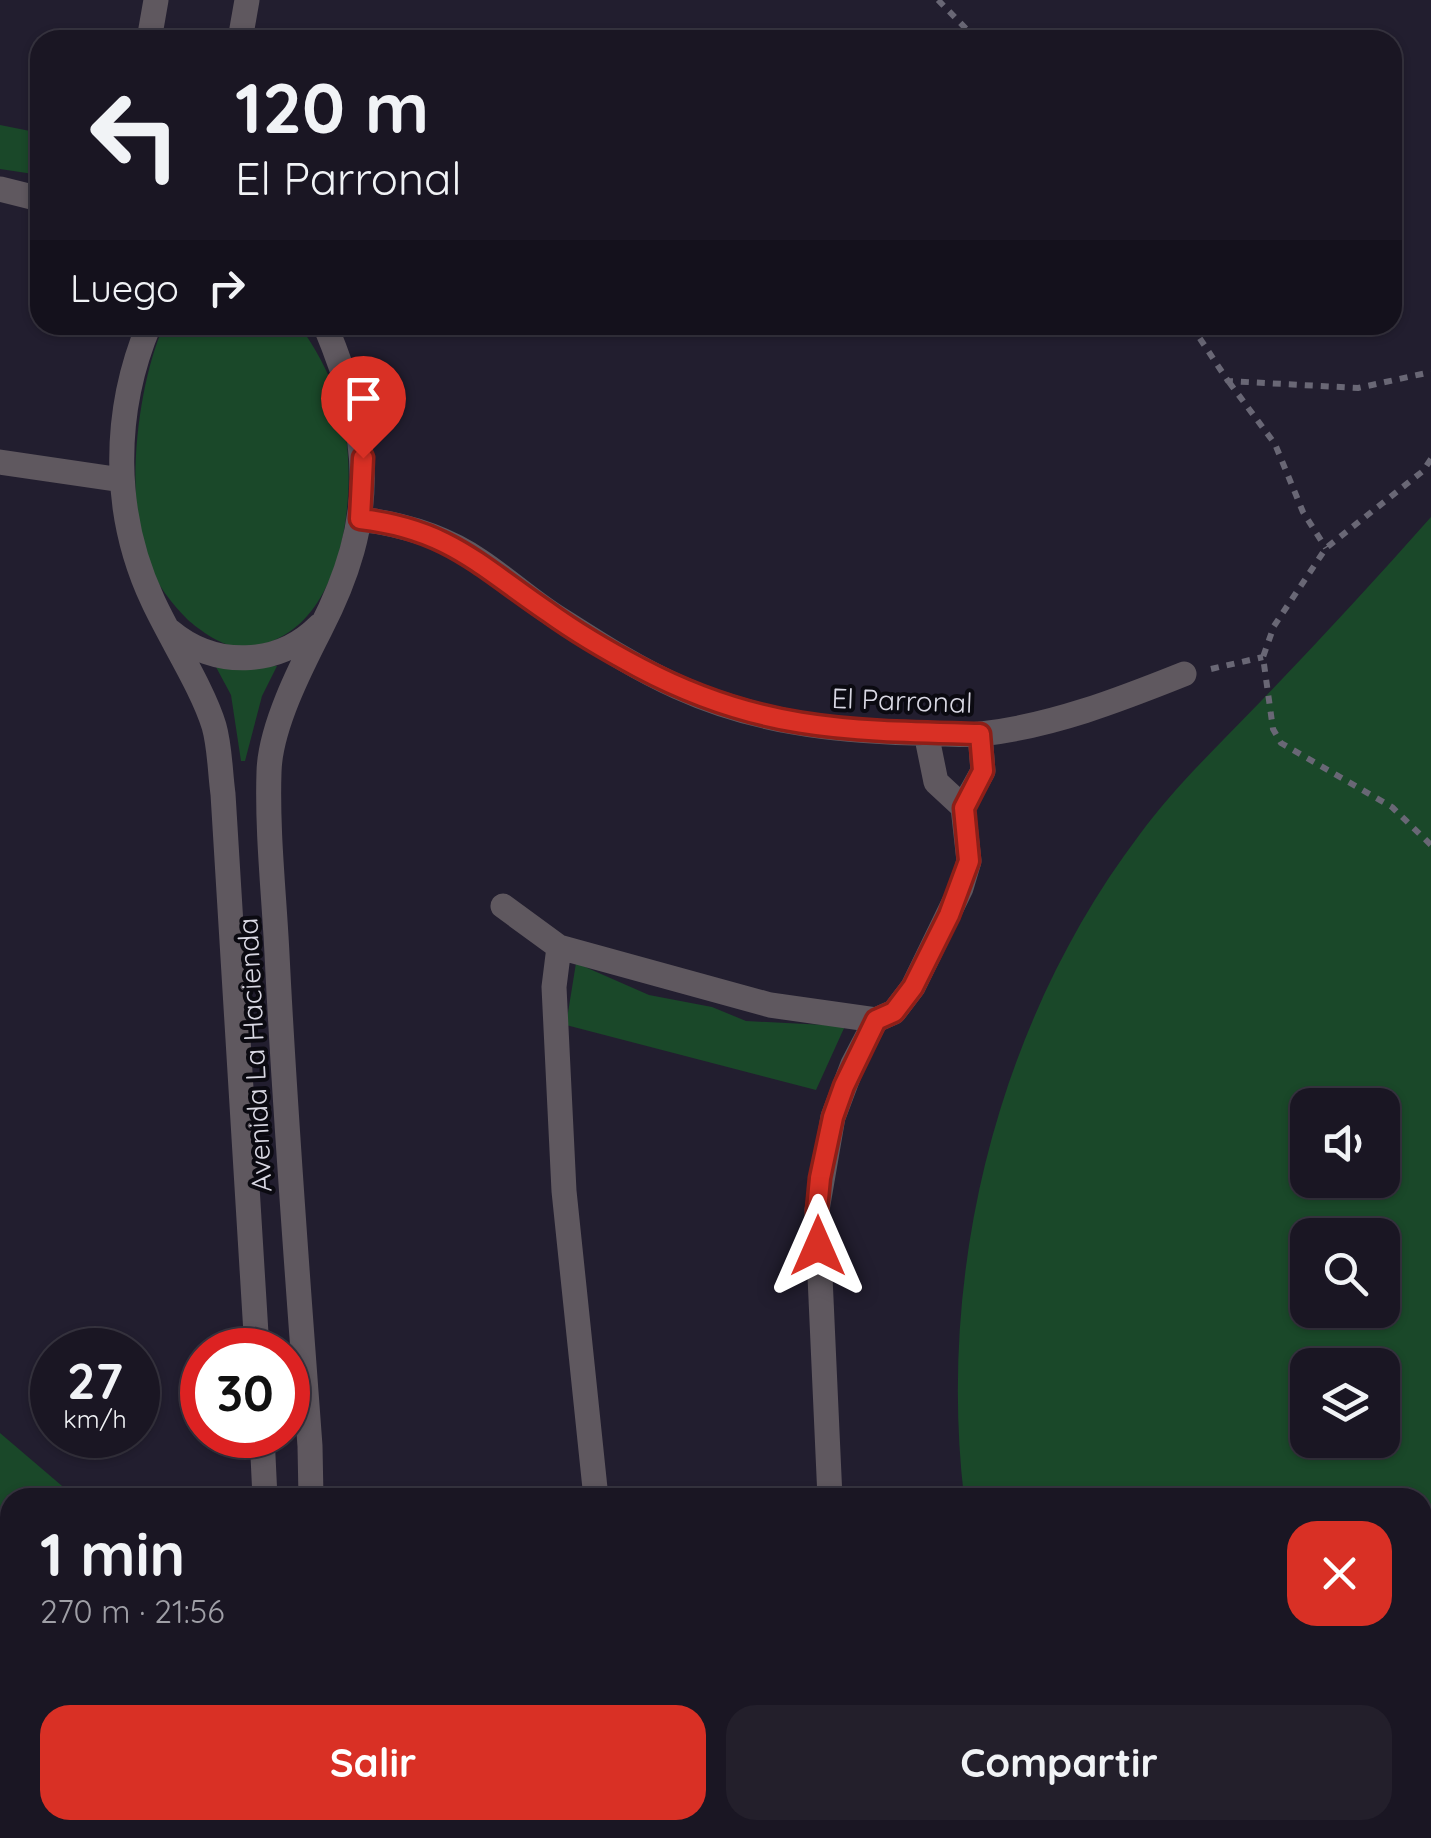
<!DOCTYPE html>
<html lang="es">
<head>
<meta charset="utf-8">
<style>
	body { margin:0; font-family:Quicksand,sans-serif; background:#231f2b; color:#f1f3f6; height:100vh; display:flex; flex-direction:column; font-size:38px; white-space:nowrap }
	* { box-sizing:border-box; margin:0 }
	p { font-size:32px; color:#9f9fa6 }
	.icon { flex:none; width:55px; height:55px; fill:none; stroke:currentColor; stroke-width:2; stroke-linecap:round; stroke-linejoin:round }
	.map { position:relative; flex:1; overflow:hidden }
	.drawer { position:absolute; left:0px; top:1488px; width:1432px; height:352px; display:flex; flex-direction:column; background:#1a1623; border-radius:30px 30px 0 0; box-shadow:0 2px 8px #0004,0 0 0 2px #383541 }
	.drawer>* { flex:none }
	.guide { position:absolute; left:30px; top:30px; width:1372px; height:305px; border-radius:30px; box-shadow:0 2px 8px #0004,0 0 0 2px #383541; background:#1a1623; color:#f1f3f6; overflow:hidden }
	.buttons { position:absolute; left:1290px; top:1088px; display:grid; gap:20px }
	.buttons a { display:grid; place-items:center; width:110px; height:110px; border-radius:20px; background:#1a1623; box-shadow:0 2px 8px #0004,0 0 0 2px #383541; font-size:50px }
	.speed { position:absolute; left:30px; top:1328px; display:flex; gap:20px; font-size:50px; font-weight:700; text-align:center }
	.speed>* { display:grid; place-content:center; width:130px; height:130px; border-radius:50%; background:#1a1623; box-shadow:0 2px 8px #0004,0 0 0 2px #383541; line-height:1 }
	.speed small { font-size:25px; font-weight:400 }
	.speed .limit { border:15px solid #d22; background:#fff; color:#111 }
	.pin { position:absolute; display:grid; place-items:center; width:85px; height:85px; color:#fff; margin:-102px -42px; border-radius:50% 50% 50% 0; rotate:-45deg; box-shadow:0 0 10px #0007 }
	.pin .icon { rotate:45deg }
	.me { position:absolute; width:110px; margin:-55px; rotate:0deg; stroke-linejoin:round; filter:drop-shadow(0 0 8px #0008) }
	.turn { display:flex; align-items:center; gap:35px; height:210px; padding:0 40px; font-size:45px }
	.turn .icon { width:130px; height:130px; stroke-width:2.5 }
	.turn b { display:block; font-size:70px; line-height:85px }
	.then { display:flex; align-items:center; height:95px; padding:0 40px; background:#0003; gap:20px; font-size:38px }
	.round { display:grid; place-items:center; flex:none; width:105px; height:105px; border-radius:30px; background:#231f2b }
	.head { display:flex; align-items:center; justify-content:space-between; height:170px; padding:0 40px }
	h1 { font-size:60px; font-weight:700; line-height:75px }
	.action { display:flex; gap:20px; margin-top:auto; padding:20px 40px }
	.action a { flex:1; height:115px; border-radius:30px; background:#d93025; color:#fff; font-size:40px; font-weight:700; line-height:115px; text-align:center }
	.action a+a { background:#231f2b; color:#f1f3f6 }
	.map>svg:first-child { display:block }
</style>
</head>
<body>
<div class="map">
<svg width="1431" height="1838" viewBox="0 0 1431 1838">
	<rect width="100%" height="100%" fill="#221e2f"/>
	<!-- green -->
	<path fill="#1a4829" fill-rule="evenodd" d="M 0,125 L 40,133 L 40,175 L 0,169 Z
		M 164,325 L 299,325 C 315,347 329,373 338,399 C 363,476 349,646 240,647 C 223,647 199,630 187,619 C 172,604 156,583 148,563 C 124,499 137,386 164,325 Z
		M 1431,517 L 1431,1838 L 1302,1838 L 1301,1830 L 1422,1830 L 1422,1498 L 964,1497 C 937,1267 999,1020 1140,834 C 1176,785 1220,744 1262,700 C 1320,640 1376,579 1431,517 ZM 1382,1105 L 1382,1180 L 1308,1180 L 1308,1105 ZM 1382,1235 L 1382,1310 L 1308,1310 L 1308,1235 ZM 1382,1365 L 1382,1440 L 1308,1440 L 1308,1365 Z
		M 221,663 L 277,666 L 262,696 L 245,761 L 241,761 L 231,695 L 216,667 Z
		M 576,963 L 649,995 L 712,1007 L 746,1021 L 845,1026 L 816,1090 L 566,1025 Z
		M 0,1433 L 75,1497 L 10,1498 L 10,1742 L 0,1743 Z
		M 393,1830 L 1068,1830 L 1060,1838 L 392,1838 Z"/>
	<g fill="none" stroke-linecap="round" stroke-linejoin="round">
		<!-- path -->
		<path stroke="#696775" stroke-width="6" stroke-dasharray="8 8" stroke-linecap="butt" d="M 938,0 L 977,40
			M 1191,325 L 1228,381 L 1358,388 L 1431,372
			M 1229,382 L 1275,444 L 1303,512 L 1326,548
			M 1431,459 L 1423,471 L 1326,548 L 1274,626 L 1263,657 L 1273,729 L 1281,743 L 1392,807 L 1431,845
			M 1211,669 L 1263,657"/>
		<!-- minor -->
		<path stroke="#5f585f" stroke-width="25" d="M 149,40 L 156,0
			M 240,40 L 247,0
			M 0,189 L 40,199
			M 149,325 C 112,413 112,514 153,601 C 170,638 203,689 214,726 C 220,747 220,772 223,794 L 257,1350
			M 0,462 L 122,480
			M 360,519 C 402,524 445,537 480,561 C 510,581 535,605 566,623 C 602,646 638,669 678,687 C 753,721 831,731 913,733 C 935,733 959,736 981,734 C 1052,726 1119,700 1184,674
			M 170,631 C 214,668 278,667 319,626
			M 926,733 L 936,782 L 963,807
			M 503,906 L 559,947 L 770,1005 L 876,1020 L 894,1012 L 913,987 L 961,888 L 969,861 L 963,807 L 983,771 L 980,734
			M 559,947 L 554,987 L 564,1191 L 596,1498
			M 262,1435 L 265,1498
			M 311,1498 L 310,1446 C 298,1282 285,1118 277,954 C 274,894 267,832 269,772 C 270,728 300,669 320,630 C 378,517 373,440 325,325
			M 830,1498 L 817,1210 L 833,1117 L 853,1064 L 876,1020
			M 324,1830 L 324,1838
			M 81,1838 L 241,1830
			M 283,1838 L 284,1830"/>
	</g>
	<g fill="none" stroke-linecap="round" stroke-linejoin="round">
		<defs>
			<path id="route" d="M 363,458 L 360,519 C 448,529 480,566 548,612 C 577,633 608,651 640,668 C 759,731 849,731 980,734 L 983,771 L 964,808 L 969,861 L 949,915 L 913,987 L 894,1012 L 876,1020 L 844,1086 L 833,1117 L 820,1178 L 817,1210 L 818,1246"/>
		</defs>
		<!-- route casing -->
		<use href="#route" stroke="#8d1f18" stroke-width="25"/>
		<!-- route -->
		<use href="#route" stroke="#d93025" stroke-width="18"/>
	</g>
	<g text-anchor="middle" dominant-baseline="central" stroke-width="8" stroke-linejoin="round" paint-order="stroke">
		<!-- street labels -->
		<g font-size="28" fill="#d9d8e3" stroke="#0b0a11">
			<text transform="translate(902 700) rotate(2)">El Parronal</text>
			<text transform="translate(254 1055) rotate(-93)">Avenida La Hacienda</text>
		</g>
	</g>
</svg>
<div class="buttons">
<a><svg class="icon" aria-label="sound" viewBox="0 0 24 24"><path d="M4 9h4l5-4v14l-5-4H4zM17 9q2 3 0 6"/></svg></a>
<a><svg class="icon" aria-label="search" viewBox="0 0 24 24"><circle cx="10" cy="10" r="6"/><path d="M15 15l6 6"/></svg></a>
<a><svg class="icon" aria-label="layers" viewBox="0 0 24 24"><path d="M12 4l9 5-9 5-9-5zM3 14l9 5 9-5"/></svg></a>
</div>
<div class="speed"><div>27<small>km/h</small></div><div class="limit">30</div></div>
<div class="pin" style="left:363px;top:458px;background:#d93025"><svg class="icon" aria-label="arrive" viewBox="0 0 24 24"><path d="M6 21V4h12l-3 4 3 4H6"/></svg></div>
<svg class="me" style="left:818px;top:1246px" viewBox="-20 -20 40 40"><path d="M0-17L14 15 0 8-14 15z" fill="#d93025" stroke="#fff" stroke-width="4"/></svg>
<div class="guide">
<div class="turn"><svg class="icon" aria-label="left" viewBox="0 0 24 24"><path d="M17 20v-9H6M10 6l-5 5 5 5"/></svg><div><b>120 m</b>El Parronal</div></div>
<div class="then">Luego<svg class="icon" aria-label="right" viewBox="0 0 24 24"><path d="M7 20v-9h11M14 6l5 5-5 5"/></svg></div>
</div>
<section class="drawer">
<div class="head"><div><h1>1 min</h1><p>270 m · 21:56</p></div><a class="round" style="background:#d93025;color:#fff"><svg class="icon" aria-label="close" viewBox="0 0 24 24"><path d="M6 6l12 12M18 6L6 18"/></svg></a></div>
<div class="action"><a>Salir</a><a>Compartir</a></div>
</section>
</div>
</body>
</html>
